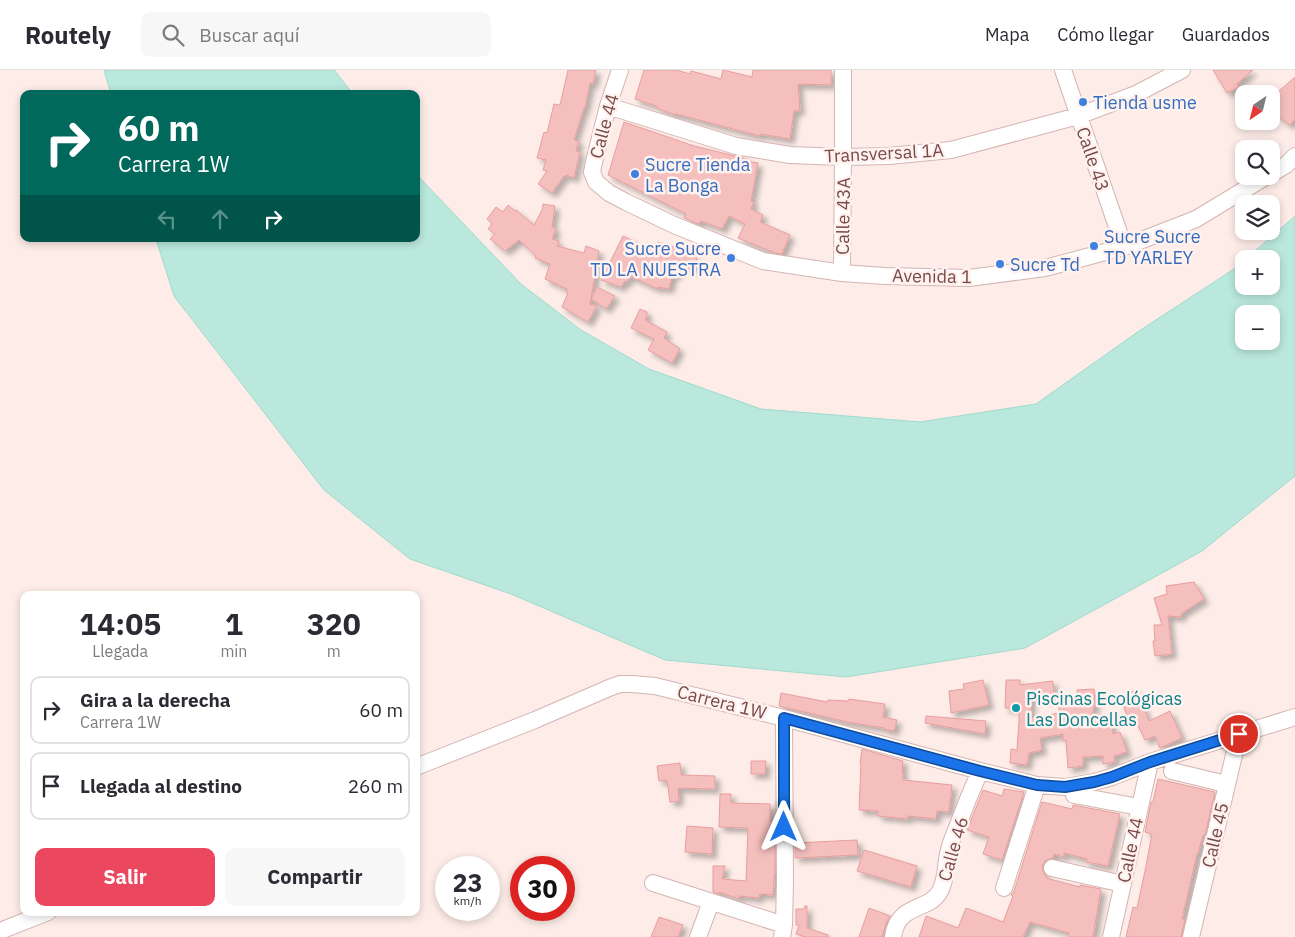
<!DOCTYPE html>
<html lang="es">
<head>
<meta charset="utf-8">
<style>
	body { margin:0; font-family:"IBM Plex Sans",sans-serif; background:#f7f7f7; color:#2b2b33; height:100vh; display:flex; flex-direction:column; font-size:19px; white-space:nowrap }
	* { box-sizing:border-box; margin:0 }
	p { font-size:16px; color:#7c7c81 }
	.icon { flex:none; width:28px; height:28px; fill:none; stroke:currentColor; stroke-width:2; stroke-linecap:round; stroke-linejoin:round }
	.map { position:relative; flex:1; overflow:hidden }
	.drawer { position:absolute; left:20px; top:521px; width:400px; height:325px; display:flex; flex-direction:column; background:#fff; border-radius:10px; box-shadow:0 2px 8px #0003 }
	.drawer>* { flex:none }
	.top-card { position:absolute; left:20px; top:20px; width:400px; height:152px; border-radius:10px; box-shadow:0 2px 8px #0003; background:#00695c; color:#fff; overflow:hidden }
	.needle { width:32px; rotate:215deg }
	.tools { position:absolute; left:1235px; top:15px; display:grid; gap:10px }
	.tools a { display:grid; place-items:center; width:45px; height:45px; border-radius:10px; background:#fff; box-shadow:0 2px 8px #0003; font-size:25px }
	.speed { position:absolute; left:435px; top:786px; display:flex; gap:10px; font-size:25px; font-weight:700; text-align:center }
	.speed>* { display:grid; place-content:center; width:65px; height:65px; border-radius:50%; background:#fff; box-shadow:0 2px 8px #0003; line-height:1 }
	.speed small { font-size:12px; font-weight:400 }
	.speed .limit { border:8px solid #d22; background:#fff; color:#111 }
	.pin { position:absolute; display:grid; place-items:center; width:42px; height:42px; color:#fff; margin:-21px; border:2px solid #fff; border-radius:50%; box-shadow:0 1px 5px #0007 }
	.me { position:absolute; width:55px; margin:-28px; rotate:0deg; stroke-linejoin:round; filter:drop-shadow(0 0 4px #0008) }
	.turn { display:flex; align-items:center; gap:18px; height:105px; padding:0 15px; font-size:22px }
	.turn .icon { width:65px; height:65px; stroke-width:2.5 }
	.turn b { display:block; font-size:35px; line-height:42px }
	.lanes { display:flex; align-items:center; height:48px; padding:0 15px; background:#0003; justify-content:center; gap:25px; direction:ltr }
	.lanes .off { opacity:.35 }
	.eta { display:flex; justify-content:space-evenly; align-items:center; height:85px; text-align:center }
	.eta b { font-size:30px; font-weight:700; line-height:35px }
	.action { display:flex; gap:10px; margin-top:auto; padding:10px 15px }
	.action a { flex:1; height:58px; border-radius:10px; background:#eb4860; color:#fff; font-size:20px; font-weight:700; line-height:58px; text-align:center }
	.action a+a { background:#f7f7f7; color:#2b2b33 }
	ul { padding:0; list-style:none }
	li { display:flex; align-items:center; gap:15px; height:68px; margin:0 10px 8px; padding:0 5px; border:2px solid #e1e1e2; border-radius:10px }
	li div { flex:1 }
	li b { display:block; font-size:19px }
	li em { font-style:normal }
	header { display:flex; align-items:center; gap:30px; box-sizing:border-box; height:70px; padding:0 25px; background:#fff; border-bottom:1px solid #e1e1e2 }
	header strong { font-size:24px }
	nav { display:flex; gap:28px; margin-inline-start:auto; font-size:18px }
	.search { width:350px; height:45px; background:#f7f7f7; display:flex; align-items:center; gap:12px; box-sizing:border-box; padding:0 18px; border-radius:10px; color:#7c7c81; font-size:19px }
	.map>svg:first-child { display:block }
</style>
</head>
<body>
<header>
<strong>Routely</strong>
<div class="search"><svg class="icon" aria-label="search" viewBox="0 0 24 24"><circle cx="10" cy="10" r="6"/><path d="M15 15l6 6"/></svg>Buscar aquí</div>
<nav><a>Mapa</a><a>Cómo llegar</a><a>Guardados</a></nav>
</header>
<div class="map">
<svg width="1295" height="867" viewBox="0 0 1295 867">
	<defs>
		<filter id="shadow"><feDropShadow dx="4.5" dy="4.5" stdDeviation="2.5" flood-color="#0004"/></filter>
	</defs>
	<rect width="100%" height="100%" fill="#fdece7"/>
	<!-- water -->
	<path fill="#bae8dd" stroke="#a0dacd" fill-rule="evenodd" d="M 104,0 L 334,0 L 353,24 L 111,24 Z
		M 416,104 L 521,214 L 581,260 L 649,299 L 761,339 L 920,352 L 1036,334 L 1139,261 L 1234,199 L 1244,191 L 1244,216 L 1271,216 L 1271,189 L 1246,189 L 1295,146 L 1295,406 L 1202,481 L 1025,578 L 846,607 L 665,590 L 511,524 L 410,489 L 324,420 L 174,226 L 156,169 L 416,169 ZM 1244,244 L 1271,244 L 1271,271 L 1244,271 Z"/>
	<!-- building -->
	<path fill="#f4bfbd" stroke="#e79e9d" filter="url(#shadow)" d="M 568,0 L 596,0 L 593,14 L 590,13 L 585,38 L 584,38 L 574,70 L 579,71 L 576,81 L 580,82 L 574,108 L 566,105 L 566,107 L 564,106 L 552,123 L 538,114 L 547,101 L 543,100 L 546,90 L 537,88 L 544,62 L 547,63 L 554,34 L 560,35 Z
		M 644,0 L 676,0 L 690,4 L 691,1 L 721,9 L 723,0 L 752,7 L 753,0 L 831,0 L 831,15 L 798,14 L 800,41 L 794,41 L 790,69 L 760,64 L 760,66 L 676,44 L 675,45 L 657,38 L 657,36 L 635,29 Z
		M 1213,0 L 1253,0 L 1237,14 L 1239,17 L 1227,23 Z
		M 1295,7 L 1295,50 L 1289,55 L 1271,40 L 1271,28 Z
		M 624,52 L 694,76 L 748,89 L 747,91 L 758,93 L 751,131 L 754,132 L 751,139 L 763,145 L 760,152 L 790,165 L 782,184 L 775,183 L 738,168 L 745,154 L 729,146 L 722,159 L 701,151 L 699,154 L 684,148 L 686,144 L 608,105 Z
		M 543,134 L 555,136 L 552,157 L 556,159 L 552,169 L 559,171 L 557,176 L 584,183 L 586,176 L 599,181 L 591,229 L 597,217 L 615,226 L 606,239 L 591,229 L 590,234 L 597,236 L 588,252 L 562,237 L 568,223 L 566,222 L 567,219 L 545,209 L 550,194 L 535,188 L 536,186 L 519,170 L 505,181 L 490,169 L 495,164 L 488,159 L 492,154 L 487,149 L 496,137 L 503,142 L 508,135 L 515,141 L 516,140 L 534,155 L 542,140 Z
		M 623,166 L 655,181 L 658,172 L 683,180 L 682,184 L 697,188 L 693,200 L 679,196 L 677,205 L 673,204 L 669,219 L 658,217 L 658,219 L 630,206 L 627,212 L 625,211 L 621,217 L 601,210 Z
		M 640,239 L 647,242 L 647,246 L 645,250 L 667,262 L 664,268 L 680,279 L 672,293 L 648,280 L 654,269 L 631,258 Z
		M 1194,512 L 1204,529 L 1182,543 L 1181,547 L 1168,546 L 1172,584 L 1155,586 L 1153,571 L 1155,571 L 1154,555 L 1162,555 L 1154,528 L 1167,524 L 1166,516 Z
		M 983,610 L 989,635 L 951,643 L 949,621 L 964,619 L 963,614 Z
		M 1006,610 L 1020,610 L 1020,615 L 1053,611 L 1054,625 L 1031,627 L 1031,648 L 1059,643 L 1059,634 L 1078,633 L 1077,620 L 1094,619 L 1095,634 L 1092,645 L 1110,645 L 1113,664 L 1120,662 L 1127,682 L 1114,686 L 1115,692 L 1103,694 L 1103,686 L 1083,687 L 1083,696 L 1068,698 L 1066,670 L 1063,671 L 1063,664 L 1040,668 L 1042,680 L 1029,683 L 1027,695 L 1010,693 L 1011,679 L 1017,680 L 1019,650 L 1019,639 L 1005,638 Z
		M 1136,620 L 1149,651 L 1170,641 L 1182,668 L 1160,678 L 1155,666 L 1145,670 L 1134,647 L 1128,648 L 1120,627 Z
		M 781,623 L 827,632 L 828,630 L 848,631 L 849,629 L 885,634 L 883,647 L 897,650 L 894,661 L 884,659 L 884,658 L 847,652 L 779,636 Z
		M 926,646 L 986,651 L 985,664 L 925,653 Z
		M 862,679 L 903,691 L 902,702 L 903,703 L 903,710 L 952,715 L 949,742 L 937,741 L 936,749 L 908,746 L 908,749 L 878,746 L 878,741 L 859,740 L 861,694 L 860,694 Z
		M 751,691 L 766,691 L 765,704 L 751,704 Z
		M 680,693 L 681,705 L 715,706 L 715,719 L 678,718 L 679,731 L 670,732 L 667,710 L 659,711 L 657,696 Z
		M 1158,709 L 1215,722 L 1205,765 L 1203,765 L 1198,784 L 1197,784 L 1192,806 L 1182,849 L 1185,849 L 1181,867 L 1126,867 L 1133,837 L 1137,838 L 1146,796 L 1152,764 L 1145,762 L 1151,732 L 1153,732 Z
		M 1004,719 L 1024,722 L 1002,790 L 983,784 L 989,767 L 967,760 L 983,720 L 1002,726 Z
		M 720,724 L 731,724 L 731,733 L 770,734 L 770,752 L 775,751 L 775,797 L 773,825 L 760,824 L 759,828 L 739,826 L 739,829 L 719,822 L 719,824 L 713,822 L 713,796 L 725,796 L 722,809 L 746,811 L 748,758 L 719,757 Z
		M 1042,732 L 1072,739 L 1073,735 L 1120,744 L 1108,796 L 1086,792 L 1087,789 L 1064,783 L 1064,787 L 1054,784 L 1053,788 L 1049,789 L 1045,791 L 1042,796 L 1043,801 L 1046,806 L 1046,808 L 1080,817 L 1080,815 L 1101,819 L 1093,867 L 1068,867 L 1069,863 L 1030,852 L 1023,867 L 919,867 L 926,846 L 958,858 L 966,838 L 1003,852 L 1013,826 L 1011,825 L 1014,821 Z
		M 687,756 L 713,758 L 712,784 L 685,782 Z
		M 857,770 L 858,785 L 795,788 L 795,773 Z
		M 864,780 L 917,796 L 911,817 L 857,801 Z
		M 805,836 L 807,836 L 807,858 L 828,865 L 828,867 L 805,867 L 796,864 L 799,855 L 796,855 L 796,839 L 804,839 Z
		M 869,838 L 890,846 L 886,853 L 882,867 L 859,867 Z
		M 659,847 L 683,855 L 678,867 L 651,867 Z"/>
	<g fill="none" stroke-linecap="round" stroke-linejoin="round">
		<defs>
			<path id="minor" d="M 620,0 L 608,36 L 594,92 L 592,102 L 596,112 L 609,123 L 626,132 L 674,155 L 763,191 L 842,203 L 885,206 L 969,208 L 1045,198 L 1124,177 L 1196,149 L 1267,106
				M 1063,0 L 1124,177
				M 608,36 L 736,76 L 790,85 L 843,87 L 889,86 L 951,80 L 1078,46 L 1136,24 L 1182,0
				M 1271,104 L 1286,95 L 1295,86
				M 842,203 L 843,87 L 843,0
				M 416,697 L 535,650 L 609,618 L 620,614 L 632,614 L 655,616 L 784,648 L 980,701 L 1037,715 L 1065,717 L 1094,712 L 1112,707 L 1150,692 L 1295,647
				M 1172,701 L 1226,714
				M 1074,725 L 1139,737
				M 1052,798 L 1123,814
				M 653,813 L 784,855
				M 1004,818 L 1037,715
				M 0,861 L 48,842
				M 698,867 L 711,832
				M 782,867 L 784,855 L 785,811 L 784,648
				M 893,867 C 898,832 929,842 940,821 C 947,809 945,793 949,780 C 951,771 955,763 958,755 C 965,736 972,719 980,701
				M 1111,867 L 1150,692
				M 1191,867 L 1239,664"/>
		</defs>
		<!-- minor casing -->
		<use href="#minor" stroke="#d4b4b1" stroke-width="18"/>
		<!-- minor -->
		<use href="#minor" stroke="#fff" stroke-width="16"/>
	</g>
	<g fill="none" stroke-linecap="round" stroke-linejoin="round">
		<defs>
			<path id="route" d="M 784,757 L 784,648 L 980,701 L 1037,715 L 1065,717 L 1094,712 L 1112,707 L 1150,692 L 1239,664"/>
		</defs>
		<!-- route casing -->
		<use href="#route" stroke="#114b97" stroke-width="12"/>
		<!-- route -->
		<use href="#route" stroke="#1a73e8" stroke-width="9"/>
	</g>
	<!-- markers -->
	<g fill="#3f7fe0" stroke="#fff2ee" stroke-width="2">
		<circle cx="1083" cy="32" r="5"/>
		<circle cx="635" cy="104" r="5"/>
		<circle cx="1094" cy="176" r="5"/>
		<circle cx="731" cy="188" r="5"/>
		<circle cx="1000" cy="194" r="5"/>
	</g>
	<circle fill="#0f9aa8" stroke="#fff2ee" stroke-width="2" cx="1016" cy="638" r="5"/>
	<g text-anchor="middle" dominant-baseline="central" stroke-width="5" stroke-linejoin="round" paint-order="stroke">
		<!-- shop labels -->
		<g font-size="18" fill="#366cbe" stroke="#fff2ee" text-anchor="start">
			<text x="1093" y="32">Tienda usme</text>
			<text x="645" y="94">Sucre Tienda<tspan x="645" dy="21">La Bonga</tspan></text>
			<text x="1104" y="166">Sucre Sucre<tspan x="1104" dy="21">TD YARLEY</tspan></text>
			<text x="721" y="178" text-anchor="end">Sucre Sucre<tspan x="721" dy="21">TD LA NUESTRA</tspan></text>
			<text x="1010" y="194">Sucre Td</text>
		</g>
		<!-- street labels -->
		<g font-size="18" fill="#784a4a" stroke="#fff2ee">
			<text transform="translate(604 56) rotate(-75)">Calle 44</text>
			<text transform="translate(884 83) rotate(-3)">Transversal 1A</text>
			<text transform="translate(1093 89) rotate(71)">Calle 43</text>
			<text transform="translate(843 146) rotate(-89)">Calle 43A</text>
			<text transform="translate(932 206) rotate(1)">Avenida 1</text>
			<text transform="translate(722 632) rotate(14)">Carrera 1W</text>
			<text transform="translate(1215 765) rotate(-77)">Calle 45</text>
			<text transform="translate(953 779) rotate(-74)">Calle 46</text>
			<text transform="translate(1130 780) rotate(-78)">Calle 44</text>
		</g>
		<!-- culture labels -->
		<g font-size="18" fill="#0d838f" stroke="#fff2ee" text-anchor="start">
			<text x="1026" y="628">Piscinas Ecológicas<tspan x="1026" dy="21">Las Doncellas</tspan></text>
		</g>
	</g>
</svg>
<div class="tools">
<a><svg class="needle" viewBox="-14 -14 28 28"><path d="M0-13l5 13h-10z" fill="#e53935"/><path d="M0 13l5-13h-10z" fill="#7c7c81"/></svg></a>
<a><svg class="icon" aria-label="search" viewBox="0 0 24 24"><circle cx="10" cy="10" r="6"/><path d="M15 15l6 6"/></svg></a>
<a><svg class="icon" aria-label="layers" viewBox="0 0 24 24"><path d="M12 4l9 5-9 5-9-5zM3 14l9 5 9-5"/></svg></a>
<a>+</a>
<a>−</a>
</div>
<div class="speed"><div>23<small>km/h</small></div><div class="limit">30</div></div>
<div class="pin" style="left:1239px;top:664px;background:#d93025"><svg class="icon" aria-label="arrive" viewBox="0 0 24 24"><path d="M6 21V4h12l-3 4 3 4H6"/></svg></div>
<svg class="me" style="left:784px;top:757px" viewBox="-20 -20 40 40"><path d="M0-17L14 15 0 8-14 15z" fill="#1a73e8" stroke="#fff" stroke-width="4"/></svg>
<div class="top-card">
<div class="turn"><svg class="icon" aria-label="right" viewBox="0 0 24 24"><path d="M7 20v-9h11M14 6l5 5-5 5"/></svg><div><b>60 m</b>Carrera 1W</div></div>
<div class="lanes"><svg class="icon off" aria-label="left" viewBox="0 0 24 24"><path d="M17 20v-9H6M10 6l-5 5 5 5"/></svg><svg class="icon off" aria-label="ahead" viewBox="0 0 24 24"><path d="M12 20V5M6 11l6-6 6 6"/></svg><svg class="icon" aria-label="right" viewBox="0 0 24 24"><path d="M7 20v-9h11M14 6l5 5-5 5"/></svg></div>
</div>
<section class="drawer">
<div class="eta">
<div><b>14:05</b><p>Llegada</p></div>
<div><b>1</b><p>min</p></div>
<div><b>320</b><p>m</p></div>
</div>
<ul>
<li><svg class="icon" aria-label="right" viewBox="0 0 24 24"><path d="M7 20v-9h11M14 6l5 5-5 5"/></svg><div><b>Gira a la derecha</b><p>Carrera 1W</p></div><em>60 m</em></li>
<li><svg class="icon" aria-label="arrive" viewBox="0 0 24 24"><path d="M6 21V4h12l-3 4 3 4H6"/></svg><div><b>Llegada al destino</b></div><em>260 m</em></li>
</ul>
<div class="action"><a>Salir</a><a>Compartir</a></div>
</section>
</div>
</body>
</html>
